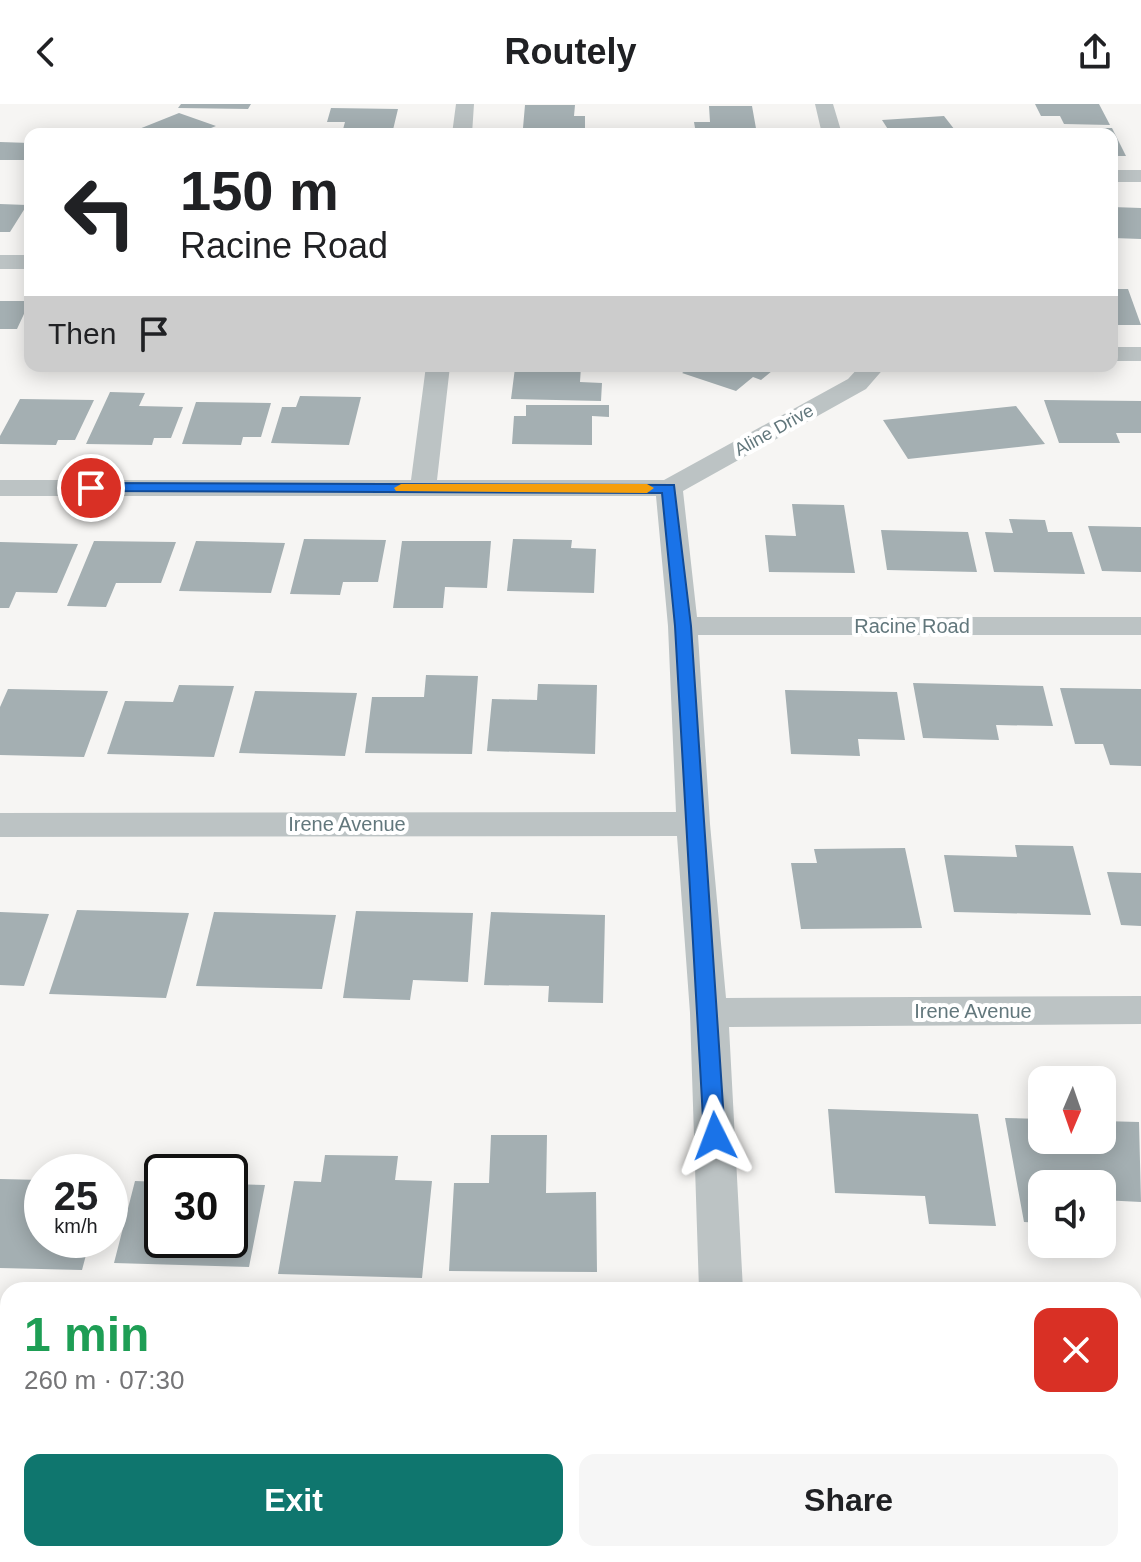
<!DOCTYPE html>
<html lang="en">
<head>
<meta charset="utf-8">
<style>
	body { margin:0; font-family:Helvetica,sans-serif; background:#f6f6f6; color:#202124; height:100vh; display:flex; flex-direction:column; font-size:30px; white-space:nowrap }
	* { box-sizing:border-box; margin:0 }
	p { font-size:26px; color:#757577 }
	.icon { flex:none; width:44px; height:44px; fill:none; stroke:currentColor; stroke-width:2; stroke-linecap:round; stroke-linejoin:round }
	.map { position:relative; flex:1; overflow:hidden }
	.sheet { position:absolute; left:0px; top:1178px; width:1142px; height:280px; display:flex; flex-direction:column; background:#fff; border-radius:24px 24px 0 0; box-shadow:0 4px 20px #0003 }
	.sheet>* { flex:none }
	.hud { position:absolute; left:24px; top:24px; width:1094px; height:244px; border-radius:16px; box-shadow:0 4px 20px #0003; background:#fff; color:#202124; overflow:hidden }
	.needle { width:52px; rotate:182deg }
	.buttons { position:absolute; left:1028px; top:962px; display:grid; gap:16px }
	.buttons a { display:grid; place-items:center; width:88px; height:88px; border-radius:16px; background:#fff; box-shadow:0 4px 20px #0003; font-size:40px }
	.speed { position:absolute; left:24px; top:1050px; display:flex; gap:16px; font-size:40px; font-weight:700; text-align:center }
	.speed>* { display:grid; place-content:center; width:104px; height:104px; border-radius:50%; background:#fff; box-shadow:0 4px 20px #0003; line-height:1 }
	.speed small { font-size:20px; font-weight:400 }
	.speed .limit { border:4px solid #111; border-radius:12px; background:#fff; color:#111 }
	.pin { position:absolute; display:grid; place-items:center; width:68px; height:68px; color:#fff; margin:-34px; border:4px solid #fff; border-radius:50%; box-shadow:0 2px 8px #0007 }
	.me { position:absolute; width:88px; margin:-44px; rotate:357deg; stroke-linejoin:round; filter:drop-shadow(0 0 6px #0008) }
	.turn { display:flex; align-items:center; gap:28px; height:168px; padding:0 24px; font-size:36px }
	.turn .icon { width:104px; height:104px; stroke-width:2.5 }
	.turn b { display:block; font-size:56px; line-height:68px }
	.then { display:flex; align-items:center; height:76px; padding:0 24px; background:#0003; gap:16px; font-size:30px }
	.round { display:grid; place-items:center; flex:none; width:84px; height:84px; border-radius:16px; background:#f6f6f6 }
	.head { display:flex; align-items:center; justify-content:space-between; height:136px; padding:0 24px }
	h1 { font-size:48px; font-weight:700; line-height:60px; color:#1e9e55 }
	.button { display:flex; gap:16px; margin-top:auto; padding:16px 24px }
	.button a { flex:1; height:92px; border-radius:16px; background:#0f766e; color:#fff; font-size:32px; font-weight:700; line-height:92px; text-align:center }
	.button a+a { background:#f6f6f6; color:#202124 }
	header { display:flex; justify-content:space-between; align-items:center; height:104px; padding:0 24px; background:#fff; font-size:36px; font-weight:700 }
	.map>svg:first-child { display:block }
</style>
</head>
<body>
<header><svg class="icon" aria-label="back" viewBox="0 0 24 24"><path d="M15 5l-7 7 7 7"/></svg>Routely<svg class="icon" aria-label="share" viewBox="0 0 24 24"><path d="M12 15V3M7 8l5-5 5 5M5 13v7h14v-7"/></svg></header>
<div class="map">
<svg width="1141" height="1458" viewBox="0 0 1141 1458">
	<rect width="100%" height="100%" fill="#f6f5f3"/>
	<!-- building -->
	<path fill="#a4afb2" d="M 181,0 L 251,0 L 248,5 L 178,4 Z
		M 1035,0 L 1099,0 L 1110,21 L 1064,20 L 1060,12 L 1041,12 Z
		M 525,1 L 575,1 L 574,12 L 585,12 L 585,24 L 523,24 Z
		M 709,2 L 752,2 L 757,30 L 696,30 L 694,18 L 710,18 Z
		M 331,4 L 398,5 L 392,30 L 342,29 L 345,18 L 327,18 Z
		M 179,9 L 216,22 L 196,30 L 142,30 L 134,27 Z
		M 944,12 L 958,30 L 891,30 L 882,16 Z
		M 1059,24 L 1112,24 L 1126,52 L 1112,52 L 1112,30 L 1061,30 Z
		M 0,38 L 30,39 L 30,56 L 0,56 Z
		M 0,100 L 27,101 L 10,128 L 0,128 Z
		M 1112,103 L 1141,104 L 1141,135 L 1113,134 Z
		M 1112,185 L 1128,185 L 1141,221 L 1112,221 Z
		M 0,197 L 30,197 L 17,225 L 0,225 Z
		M 581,262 L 580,278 L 602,279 L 601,297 L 511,295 L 515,264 Z
		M 692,262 L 778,262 L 761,276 L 753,273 L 736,287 L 682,269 Z
		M 110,288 L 145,289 L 139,302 L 183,303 L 171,334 L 154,334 L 152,341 L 86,340 Z
		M 300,292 L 361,293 L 349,341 L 271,339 L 282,303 L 296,303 Z
		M 20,295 L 94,296 L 75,336 L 58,336 L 56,341 L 0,340 L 0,332 Z
		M 1044,296 L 1141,297 L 1141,329 L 1116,329 L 1120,339 L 1059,339 Z
		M 196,298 L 271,299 L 261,333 L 243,333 L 241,341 L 182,340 Z
		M 526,301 L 609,301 L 609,313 L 592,312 L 592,341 L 512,340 L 514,312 L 526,312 Z
		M 1016,302 L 1045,340 L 908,355 L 883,316 Z
		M 792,400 L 844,401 L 855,469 L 769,468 L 765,431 L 796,432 Z
		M 1009,415 L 1045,416 L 1048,428 L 1072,428 L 1085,470 L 994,468 L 985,428 L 1013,429 Z
		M 1088,422 L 1141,423 L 1141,468 L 1102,467 Z
		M 881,426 L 968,428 L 977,468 L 887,466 Z
		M 304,435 L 386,436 L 378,478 L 343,478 L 340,491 L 290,490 Z
		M 513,435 L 572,436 L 571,444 L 596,445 L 594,489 L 507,487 Z
		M 94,437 L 176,438 L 161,479 L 116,479 L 106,503 L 67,502 Z
		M 196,437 L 285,439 L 271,489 L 179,487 Z
		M 402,437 L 491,437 L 487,484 L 445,483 L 443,504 L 393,504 Z
		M 0,438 L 78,440 L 57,489 L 16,488 L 9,504 L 0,504 Z
		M 426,571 L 478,572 L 472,650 L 365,649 L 372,593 L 424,593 Z
		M 913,579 L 1043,582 L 1053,622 L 996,621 L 999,636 L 923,634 Z
		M 538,580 L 597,581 L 595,650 L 487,647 L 492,595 L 537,596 Z
		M 179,581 L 234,582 L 214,653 L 107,650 L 125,597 L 173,598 Z
		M 1060,584 L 1141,585 L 1141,662 L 1110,661 L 1103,640 L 1075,640 Z
		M 8,585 L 108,587 L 84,653 L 0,651 L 0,603 Z
		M 785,586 L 897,588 L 905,636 L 858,635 L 860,652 L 791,650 Z
		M 255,587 L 357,589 L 345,652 L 239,649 Z
		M 1015,741 L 1073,742 L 1091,811 L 954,808 L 944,751 L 1017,753 Z
		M 905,744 L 922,824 L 801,825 L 791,759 L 817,759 L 814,745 Z
		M 1107,768 L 1141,769 L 1141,822 L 1121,821 Z
		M 77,806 L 189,809 L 166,894 L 49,890 Z
		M 356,807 L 473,809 L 468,878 L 413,876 L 410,896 L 343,894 Z
		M 0,808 L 49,810 L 24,882 L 0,881 Z
		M 214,808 L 336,811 L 322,885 L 196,882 Z
		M 491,808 L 605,811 L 603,899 L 548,898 L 549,882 L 484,881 Z
		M 828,1005 L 978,1010 L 996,1122 L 929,1120 L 925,1092 L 835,1089 Z
		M 1005,1014 L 1042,1015 L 1042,1036 L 1102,1036 L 1102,1017 L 1139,1018 L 1141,1098 L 1102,1096 L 1102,1080 L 1042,1080 L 1042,1119 L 1024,1118 Z
		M 491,1031 L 547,1031 L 546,1089 L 596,1088 L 597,1168 L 449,1167 L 454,1079 L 489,1079 Z
		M 325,1051 L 398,1052 L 395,1076 L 432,1077 L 422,1174 L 278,1170 L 294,1077 L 321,1078 Z
		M 0,1075 L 42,1076 L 42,1136 L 90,1136 L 82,1166 L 0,1164 Z
		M 135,1077 L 162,1078 L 162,1136 L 230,1136 L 230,1080 L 265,1081 L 249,1163 L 114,1159 Z
		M 1134,1264 L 1141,1264 L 1141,1363 L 1134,1363 Z"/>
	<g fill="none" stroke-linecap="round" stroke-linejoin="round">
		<!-- street -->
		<path fill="#bcc3c4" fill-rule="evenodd" d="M 456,0 L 474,0 L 472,30 L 452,30 Z
			M 815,0 L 833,0 L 842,30 L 822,30 Z
			M 1112,66 L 1141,66 L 1141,78 L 1112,78 Z
			M 0,151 L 30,151 L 30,165 L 0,165 Z
			M 1112,243 L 1141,243 L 1141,257 L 1112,257 Z
			M 426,262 L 450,262 L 437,376 L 664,376 L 848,275 L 860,262 L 886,262 L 866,285 L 683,387 L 697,513 L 1141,513 L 1141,531 L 698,531 L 710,720 L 726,894 L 1141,892 L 1141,920 L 729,923 L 743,1186 L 699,1186 L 690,909 L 677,732 L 0,733 L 0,709 L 676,708 L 668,522 L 656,392 L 0,392 L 0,376 L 411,376 Z
			M 0,1277 L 8,1277 L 8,1319 L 0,1319 Z
			M 719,1450 L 767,1450 L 768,1458 L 718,1458 Z"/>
	</g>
	<!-- route -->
	<path fill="#1a73e8" stroke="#114b97" stroke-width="2" d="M 91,379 L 674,381 L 691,522 L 725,1032 L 722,1038 L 715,1041 L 707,1038 L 704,1032 L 675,522 L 662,389 L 86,387 L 83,384 Z"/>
	<!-- slow -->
	<path fill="#f59e0b" d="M 401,380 L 647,380 L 654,384 L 647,389 L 396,387 L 394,384 Z"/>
	<g text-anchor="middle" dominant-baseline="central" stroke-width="8" stroke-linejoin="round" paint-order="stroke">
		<!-- far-street labels -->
		<g font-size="18" fill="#62777c" stroke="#fff">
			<text transform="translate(774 326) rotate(-29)">Aline Drive</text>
		</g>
		<!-- street labels -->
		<g font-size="20" fill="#62777c" stroke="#fff">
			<text x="912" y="522">Racine Road</text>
			<text x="347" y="720">Irene Avenue</text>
			<text x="973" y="907">Irene Avenue</text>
		</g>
	</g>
</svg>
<div class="buttons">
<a><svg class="needle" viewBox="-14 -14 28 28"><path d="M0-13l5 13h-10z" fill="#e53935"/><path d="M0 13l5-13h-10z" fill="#757577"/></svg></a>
<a><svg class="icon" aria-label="sound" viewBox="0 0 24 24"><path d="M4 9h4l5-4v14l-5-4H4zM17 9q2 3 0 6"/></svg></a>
</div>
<div class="speed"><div>25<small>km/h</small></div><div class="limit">30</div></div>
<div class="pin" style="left:91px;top:384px;background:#d93025"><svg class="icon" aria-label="arrive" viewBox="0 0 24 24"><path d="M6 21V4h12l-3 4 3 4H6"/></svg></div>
<svg class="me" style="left:715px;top:1032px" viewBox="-20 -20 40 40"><path d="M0-17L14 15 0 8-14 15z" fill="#1a73e8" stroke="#fff" stroke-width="4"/></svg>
<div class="hud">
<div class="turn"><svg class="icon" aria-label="left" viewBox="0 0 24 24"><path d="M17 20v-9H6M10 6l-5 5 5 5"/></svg><div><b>150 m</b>Racine Road</div></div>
<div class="then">Then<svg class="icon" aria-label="arrive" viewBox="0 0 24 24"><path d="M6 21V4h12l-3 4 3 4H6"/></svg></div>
</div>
<section class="sheet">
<div class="head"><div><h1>1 min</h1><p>260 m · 07:30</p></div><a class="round" style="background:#d93025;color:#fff"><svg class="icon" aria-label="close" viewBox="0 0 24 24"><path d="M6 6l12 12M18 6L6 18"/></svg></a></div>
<div class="button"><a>Exit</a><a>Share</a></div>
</section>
</div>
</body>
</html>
